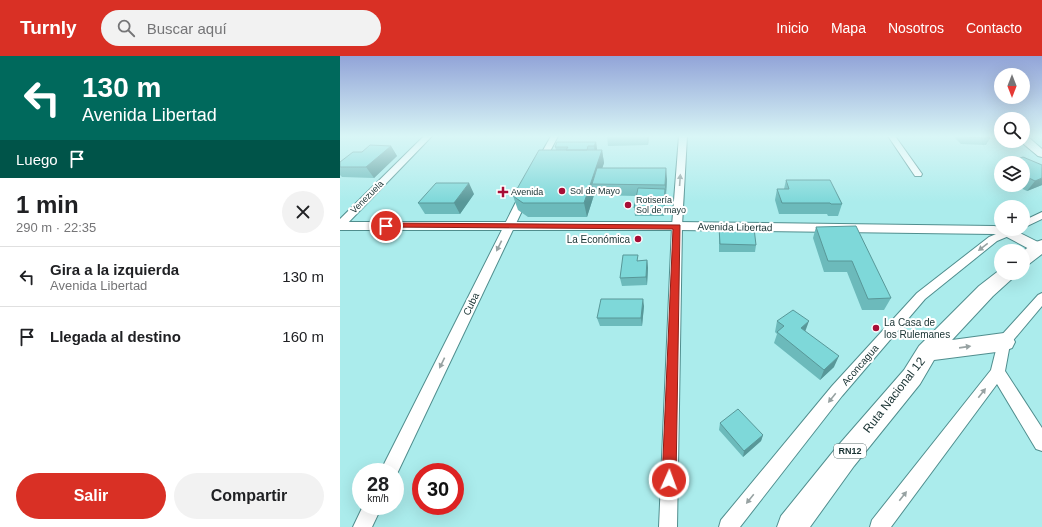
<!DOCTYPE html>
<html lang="es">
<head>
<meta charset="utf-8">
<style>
	body { margin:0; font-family:Arial,sans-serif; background:#f2f2f2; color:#202124; height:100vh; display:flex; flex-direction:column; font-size:15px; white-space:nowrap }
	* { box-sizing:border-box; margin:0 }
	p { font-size:13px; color:#757577 }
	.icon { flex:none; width:22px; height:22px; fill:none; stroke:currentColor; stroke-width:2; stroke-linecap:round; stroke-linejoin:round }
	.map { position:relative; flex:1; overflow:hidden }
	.drawer { display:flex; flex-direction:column; background:#fff; width:340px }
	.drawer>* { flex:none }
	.hud { background:#00695c; color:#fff; overflow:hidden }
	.needle { width:26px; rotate:180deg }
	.fabs { position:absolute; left:654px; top:12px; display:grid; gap:8px }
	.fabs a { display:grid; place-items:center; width:36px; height:36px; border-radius:50%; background:#fff; box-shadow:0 4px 16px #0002; font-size:20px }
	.speed { position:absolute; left:12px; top:407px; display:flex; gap:8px; font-size:20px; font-weight:700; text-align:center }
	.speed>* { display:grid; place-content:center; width:52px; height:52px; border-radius:50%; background:#fff; box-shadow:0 4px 16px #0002; line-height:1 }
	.speed small { font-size:10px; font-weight:400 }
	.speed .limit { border:6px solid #d22; background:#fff; color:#111 }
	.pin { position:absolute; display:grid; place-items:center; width:34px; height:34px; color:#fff; margin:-17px; border:2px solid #fff; border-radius:50%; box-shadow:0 1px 4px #0007 }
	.me { position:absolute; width:44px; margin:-22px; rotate:2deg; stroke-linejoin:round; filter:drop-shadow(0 0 3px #0008) }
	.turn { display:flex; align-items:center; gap:14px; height:84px; padding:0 16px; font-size:18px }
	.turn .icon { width:52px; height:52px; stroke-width:2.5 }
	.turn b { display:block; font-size:28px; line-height:34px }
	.then { display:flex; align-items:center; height:38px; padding:0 16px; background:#0003; gap:8px; font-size:15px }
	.round { display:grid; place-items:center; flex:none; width:42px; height:42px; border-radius:21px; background:#f2f2f2 }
	.head { display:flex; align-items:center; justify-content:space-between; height:68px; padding:0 16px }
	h1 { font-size:24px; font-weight:700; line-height:30px }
	.primary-button { display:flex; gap:8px; margin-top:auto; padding:8px 16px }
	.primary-button a { flex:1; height:46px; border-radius:24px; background:#d93025; color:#fff; font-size:16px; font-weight:700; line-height:46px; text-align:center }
	.primary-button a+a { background:#f2f2f2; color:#202124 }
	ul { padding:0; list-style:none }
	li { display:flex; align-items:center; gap:12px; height:60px; padding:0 16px; border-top:1px solid #e0e0e0 }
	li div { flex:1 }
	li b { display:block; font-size:15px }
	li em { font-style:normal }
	header { display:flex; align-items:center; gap:24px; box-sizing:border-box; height:56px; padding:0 20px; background:#d93025; color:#fff }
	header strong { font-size:19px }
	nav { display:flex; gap:22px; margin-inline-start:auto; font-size:14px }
	.search { width:280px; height:36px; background:#f2f2f2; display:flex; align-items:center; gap:10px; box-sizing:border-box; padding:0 14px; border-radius:22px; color:#757577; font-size:15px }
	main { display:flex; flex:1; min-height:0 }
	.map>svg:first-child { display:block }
</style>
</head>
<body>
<header>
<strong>Turnly</strong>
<div class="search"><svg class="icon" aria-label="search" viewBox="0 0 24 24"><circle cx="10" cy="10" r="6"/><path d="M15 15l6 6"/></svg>Buscar aquí</div>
<nav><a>Inicio</a><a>Mapa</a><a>Nosotros</a><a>Contacto</a></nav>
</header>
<main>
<section class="drawer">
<div class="hud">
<div class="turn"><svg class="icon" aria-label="left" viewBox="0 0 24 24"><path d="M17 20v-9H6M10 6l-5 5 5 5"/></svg><div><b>130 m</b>Avenida Libertad</div></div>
<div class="then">Luego<svg class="icon" aria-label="arrive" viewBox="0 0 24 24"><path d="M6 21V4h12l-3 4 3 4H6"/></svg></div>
</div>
<div class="head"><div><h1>1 min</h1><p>290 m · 22:35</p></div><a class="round"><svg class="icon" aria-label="close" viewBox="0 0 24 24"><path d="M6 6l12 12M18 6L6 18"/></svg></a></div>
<ul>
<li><svg class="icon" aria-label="left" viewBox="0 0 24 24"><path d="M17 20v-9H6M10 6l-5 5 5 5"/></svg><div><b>Gira a la izquierda</b><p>Avenida Libertad</p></div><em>130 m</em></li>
<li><svg class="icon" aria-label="arrive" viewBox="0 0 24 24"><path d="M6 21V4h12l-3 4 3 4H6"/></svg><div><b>Llegada al destino</b></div><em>160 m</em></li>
</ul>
<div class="primary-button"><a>Salir</a><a>Compartir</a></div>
</section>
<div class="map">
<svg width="702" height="471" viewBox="0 0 702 471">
	<rect width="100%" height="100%" fill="#abecec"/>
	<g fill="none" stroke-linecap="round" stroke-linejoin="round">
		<defs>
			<path id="minor" d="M 84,80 L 92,80 L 4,171 L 0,172 L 0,163 Z
				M 211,80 L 218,80 L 203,109 L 197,109 L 196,107 Z
				M 339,80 L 347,80 L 342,170 L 337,471 L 319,471 L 332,170 Z
				M 548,80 L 555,80 L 582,118 L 581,120 L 575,120 Z
				M 185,135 L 190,138 L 55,422 L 55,416 L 40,416 L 180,138 Z
				M 702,156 L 702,163 L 683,172 L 683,165 Z
				M 668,173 L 682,173 L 681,175 L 657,185 L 585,243 L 502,340 L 400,471 L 379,471 L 381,464 L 492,330 L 577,237 L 649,181 Z
				M 702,237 L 702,250 L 670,288 L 665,315 L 702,372 L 702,395 L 696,393 L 657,328 L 551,471 L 530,471 L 532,464 L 651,314 L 659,282 L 698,239 Z
				M 23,450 L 42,450 L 32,471 L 13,471 Z"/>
			<path id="secondary" d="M 683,80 L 687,80 L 702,93 L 702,101 L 698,100 L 680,85 L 683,85 Z
				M 0,166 L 337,166 L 654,170 L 661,171 L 661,173 L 674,174 L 702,188 L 702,196 L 698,197 L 693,195 L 665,180 L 654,178 L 337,174 L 0,174 Z"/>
			<path id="trunk" d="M 702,184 L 702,198 L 689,208 L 683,210 L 683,195 L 696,186 Z
				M 661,213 L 661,217 L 677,217 L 674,221 L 653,240 L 612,284 L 664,277 L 672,280 L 675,286 L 672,292 L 664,295 L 594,304 L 580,328 L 514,410 L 470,471 L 437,471 L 441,460 L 496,392 L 564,314 L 579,290 L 639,230 Z"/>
		</defs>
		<!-- minor casing -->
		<use href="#minor" stroke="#508e8e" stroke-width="2"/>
		<!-- secondary casing -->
		<use href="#secondary" stroke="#508e8e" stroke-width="2"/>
		<!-- trunk casing -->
		<use href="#trunk" stroke="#508e8e" stroke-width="2"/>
		<!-- minor -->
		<use href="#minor" fill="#fff" fill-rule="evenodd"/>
		<!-- secondary -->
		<use href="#secondary" fill="#fff" fill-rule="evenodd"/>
		<!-- trunk -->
		<use href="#trunk" fill="#fff" fill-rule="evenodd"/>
	</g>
	<!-- wall -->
	<path fill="#6cbabb" d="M 0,80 L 25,80 L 23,81 L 0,81 Z
		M 267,80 L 309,80 L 308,89 L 268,90 Z
		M 366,80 L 381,80 L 381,81 L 366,81 Z
		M 616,80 L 648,80 L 650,82 L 646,89 L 621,88 L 615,82 Z
		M 256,86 L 257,94 L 262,94 L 264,107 L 262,112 L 327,123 L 324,160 L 295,160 L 294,152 L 296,140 L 254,139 L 247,161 L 188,161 L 178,154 L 173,140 L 216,94 L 215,91 Z
		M 51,90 L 57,100 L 34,122 L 2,121 L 0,119 L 0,106 L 22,96 Z
		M 683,107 L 702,129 L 687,135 L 674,129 L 683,129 Z
		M 661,112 L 661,123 L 656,120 Z
		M 446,124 L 502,148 L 498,160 L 488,160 L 487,158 L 439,158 L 435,144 L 437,133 L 444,133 Z
		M 134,138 L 120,158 L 85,158 L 78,147 Z
		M 476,171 L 551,242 L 544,254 L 522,254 L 507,216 L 484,216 L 473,182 Z
		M 379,172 L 416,189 L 415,196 L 379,196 Z
		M 307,204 L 308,212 L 307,229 L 282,230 L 280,222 L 298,205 Z
		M 304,250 L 302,270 L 260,270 L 257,262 Z
		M 437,265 L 465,275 L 494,311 L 480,324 L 434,287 L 437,278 L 435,276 Z
		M 380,367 L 423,379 L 421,385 L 403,401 L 379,374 Z"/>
	<!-- shaded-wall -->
	<path fill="#589798" d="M 307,80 L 309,80 L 308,89 Z
		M 256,86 L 257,93 L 255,97 L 254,90 Z
		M 51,90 L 57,100 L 34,122 L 26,111 Z
		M 262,94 L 264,107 L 257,128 L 252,128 L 254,139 L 247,161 L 244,147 Z
		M 326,112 L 327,123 L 326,140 L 325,129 Z
		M 702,122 L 702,129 L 687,135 L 695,125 Z
		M 129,127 L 134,138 L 120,158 L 114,147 Z
		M 307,204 L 308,212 L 307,229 L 306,221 Z
		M 303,243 L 304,250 L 302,270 L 301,262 Z
		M 469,265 L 465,276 L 461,272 Z
		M 499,300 L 494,311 L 480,324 L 484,314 Z
		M 423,379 L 421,385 L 403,401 L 404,395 Z"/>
	<!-- building -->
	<path fill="#7ed8d9" stroke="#589798" d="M 623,80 L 648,80 L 650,82 L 624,81 Z
		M 217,86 L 256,86 L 254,90 L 248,90 L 247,94 L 226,94 L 228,91 L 215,91 Z
		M 30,89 L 51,90 L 26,111 L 0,111 L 0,106 L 13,96 L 22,96 Z
		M 199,94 L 262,94 L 244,147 L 183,147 L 173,140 Z
		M 683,101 L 702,109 L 702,122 L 695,125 L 683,119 L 683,107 L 668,107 Z
		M 257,112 L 326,112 L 325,129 L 252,128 Z
		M 446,124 L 490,124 L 502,148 L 491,148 L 490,147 L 442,147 L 437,133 L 449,133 Z
		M 96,127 L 129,127 L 114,147 L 78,147 Z
		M 298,132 L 325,133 L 324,152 L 294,152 Z
		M 516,170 L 551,242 L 528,243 L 512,205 L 488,205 L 476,171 Z
		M 379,172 L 414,172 L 416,189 L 380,188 Z
		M 283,199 L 298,199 L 297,205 L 307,204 L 306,221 L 280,222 Z
		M 261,243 L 303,243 L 301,262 L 257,262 Z
		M 453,254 L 469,265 L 461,272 L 499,300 L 484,314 L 437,276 L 444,270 L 437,265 Z
		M 398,353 L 423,379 L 404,395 L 380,367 Z"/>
	<!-- one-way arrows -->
	<defs><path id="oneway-solid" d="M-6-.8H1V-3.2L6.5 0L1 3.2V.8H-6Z"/></defs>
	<g fill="#97a2a2">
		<use href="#oneway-solid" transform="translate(340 124) rotate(-86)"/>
		<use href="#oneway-solid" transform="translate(159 190) rotate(116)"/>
		<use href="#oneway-solid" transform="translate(643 191) rotate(142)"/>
		<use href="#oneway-solid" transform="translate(625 291) rotate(-8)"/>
		<use href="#oneway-solid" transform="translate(102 307) rotate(116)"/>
		<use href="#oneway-solid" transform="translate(642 337) rotate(-52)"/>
		<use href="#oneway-solid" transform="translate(492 342) rotate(129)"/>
		<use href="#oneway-solid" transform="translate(563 440) rotate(-52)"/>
		<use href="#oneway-solid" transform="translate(410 443) rotate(129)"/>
	</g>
	<!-- sky -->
	<linearGradient id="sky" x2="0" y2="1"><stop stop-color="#92a4d8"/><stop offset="0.55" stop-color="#d9f6f6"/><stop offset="1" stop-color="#d9f6f6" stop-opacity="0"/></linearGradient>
	<rect width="702" height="146" fill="url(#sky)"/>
	<!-- route -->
	<path fill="#d93025" stroke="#8d1f18" d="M 46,167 L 340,169 L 336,424 L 334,428 L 329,430 L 324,428 L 322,424 L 333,173 L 43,171 L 43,168 Z"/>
	<!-- markers -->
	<g fill="#a70e36" stroke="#fff" stroke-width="1.5">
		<circle cx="222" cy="135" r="4"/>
		<path d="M161 130h4v4h4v4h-4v4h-4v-4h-4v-4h4z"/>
		<circle cx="288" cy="149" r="4"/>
		<circle cx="298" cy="183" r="4"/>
		<circle cx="536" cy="272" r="4"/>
	</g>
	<g text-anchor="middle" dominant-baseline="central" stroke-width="4" stroke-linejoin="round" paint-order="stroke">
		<!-- far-poi labels -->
		<g font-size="9" fill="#173131" stroke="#fff" text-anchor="start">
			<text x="230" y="135">Sol de Mayo</text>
			<text x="171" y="136">Avenida</text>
			<text x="296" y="144">Rotisería<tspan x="296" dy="10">Sol de mayo</tspan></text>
		</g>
		<!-- far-street labels -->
		<g font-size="9" fill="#173131" stroke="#fff">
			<text transform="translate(27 141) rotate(-45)">Venezuela</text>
		</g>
		<!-- shield labels -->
		<rect fill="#fff" stroke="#5d6f6f" stroke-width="1" x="494" y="388" width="32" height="14" rx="3"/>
		<g font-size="9" font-weight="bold" fill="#173131">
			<text x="510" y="395">RN12</text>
		</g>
		<!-- street labels -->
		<g font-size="10" fill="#173131" stroke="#fff">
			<text transform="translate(395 171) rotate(1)">Avenida Libertad</text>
			<text transform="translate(131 248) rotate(-64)">Cuba</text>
			<text transform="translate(520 309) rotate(-49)">Aconcagua</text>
		</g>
		<!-- poi labels -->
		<g font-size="10" fill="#173131" stroke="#fff" text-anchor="end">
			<text x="290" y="183">La Económica</text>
			<text x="544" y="266" text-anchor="start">La Casa de<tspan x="544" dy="12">los Rulemanes</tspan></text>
		</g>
		<!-- near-street labels -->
		<g font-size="12" fill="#173131" stroke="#fff">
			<text transform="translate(554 339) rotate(-52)">Ruta Nacional 12</text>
		</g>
	</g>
</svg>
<div class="fabs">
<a><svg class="needle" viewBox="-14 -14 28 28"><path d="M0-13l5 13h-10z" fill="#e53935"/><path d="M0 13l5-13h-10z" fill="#757577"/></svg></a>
<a><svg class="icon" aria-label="search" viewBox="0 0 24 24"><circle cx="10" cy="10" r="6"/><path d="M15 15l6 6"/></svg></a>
<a><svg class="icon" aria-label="layers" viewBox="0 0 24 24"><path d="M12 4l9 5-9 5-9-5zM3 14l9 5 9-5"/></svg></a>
<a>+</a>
<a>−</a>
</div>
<div class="speed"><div>28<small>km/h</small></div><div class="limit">30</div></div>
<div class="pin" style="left:46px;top:170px;background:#d93025"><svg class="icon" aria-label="arrive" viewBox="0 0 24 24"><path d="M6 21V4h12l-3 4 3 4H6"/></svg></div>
<svg class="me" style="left:329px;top:424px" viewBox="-20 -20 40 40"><circle r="17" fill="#d93025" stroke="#fff" stroke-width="3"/><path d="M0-11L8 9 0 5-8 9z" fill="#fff"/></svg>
</div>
</main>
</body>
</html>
